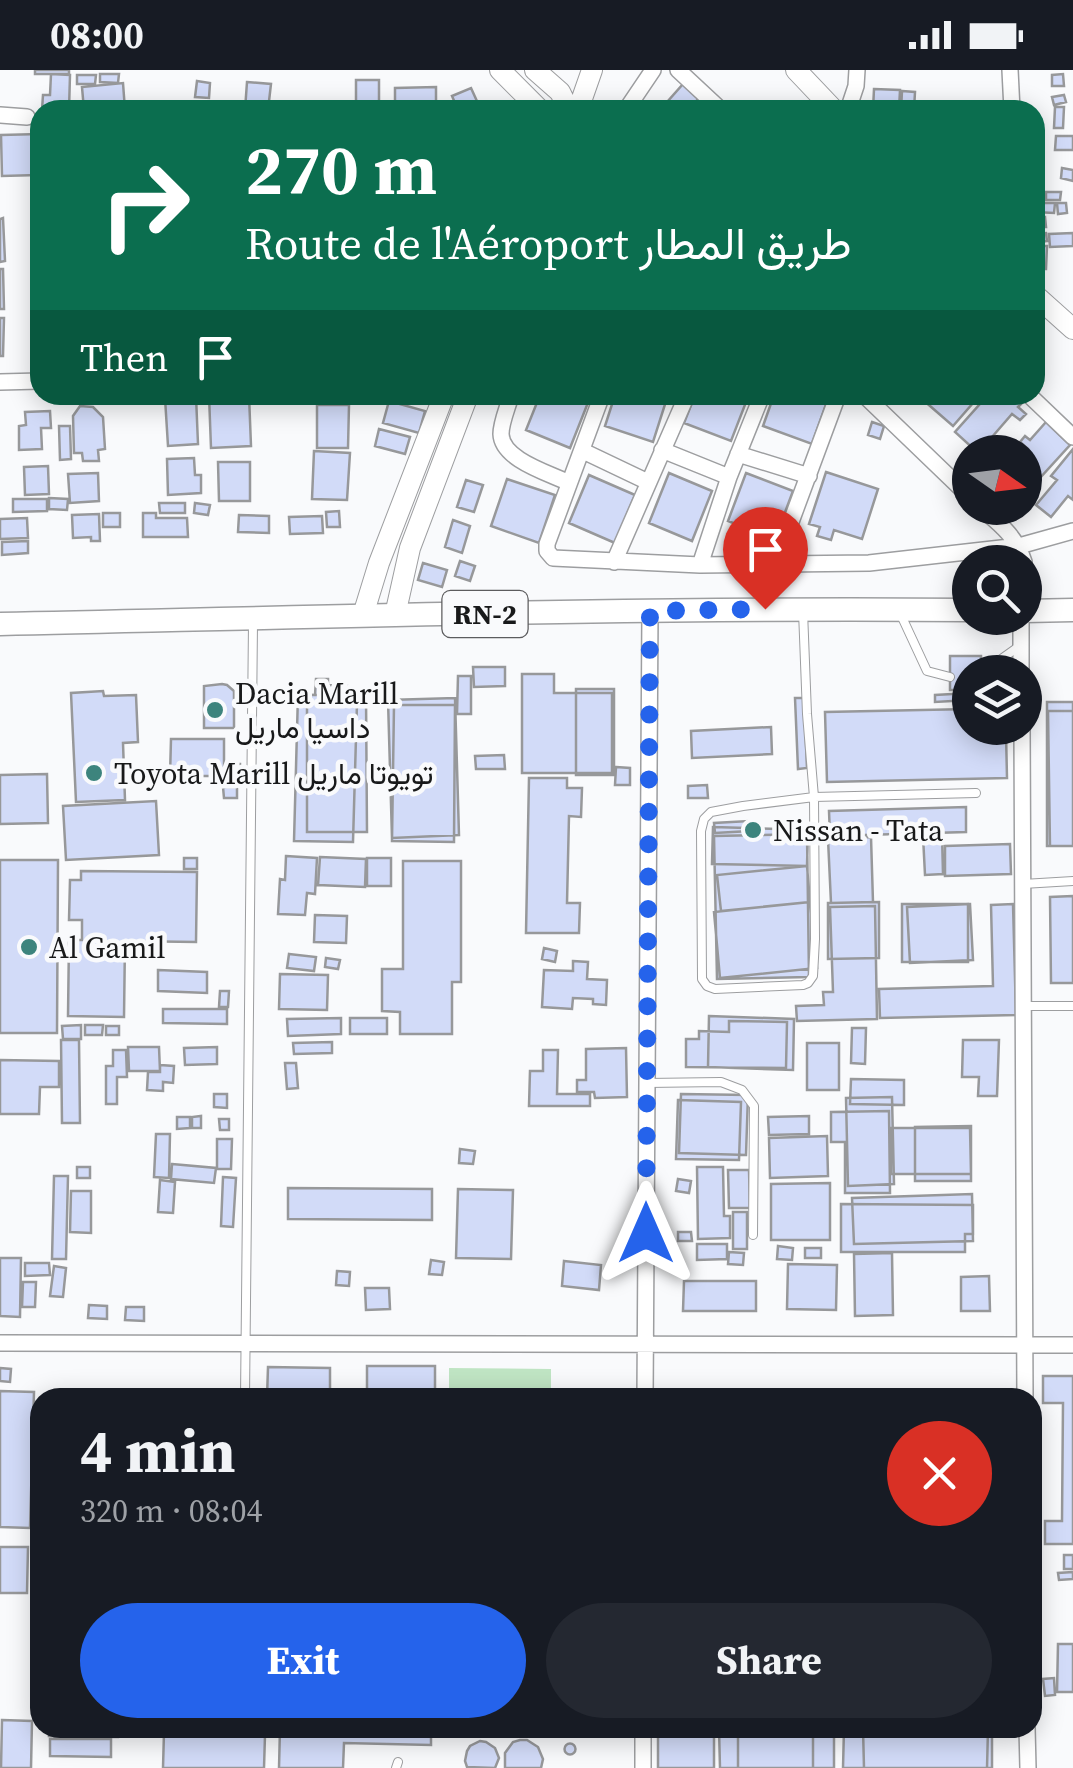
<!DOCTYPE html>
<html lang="en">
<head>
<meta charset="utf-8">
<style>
	body { margin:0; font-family:"Source Serif 4",Vazirmatn,serif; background:#242831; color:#f1f3f6; height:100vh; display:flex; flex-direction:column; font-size:38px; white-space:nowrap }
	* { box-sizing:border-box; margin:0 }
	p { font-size:32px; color:#9ea1a6 }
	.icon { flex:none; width:55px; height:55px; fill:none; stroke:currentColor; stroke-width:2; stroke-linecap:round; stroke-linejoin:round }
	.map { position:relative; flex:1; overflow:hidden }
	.panel { position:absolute; left:30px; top:1318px; width:1012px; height:350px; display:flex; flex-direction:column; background:#171b24; border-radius:30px; box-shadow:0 5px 25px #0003 }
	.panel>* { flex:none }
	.guide { position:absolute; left:30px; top:30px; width:1015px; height:305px; border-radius:30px; box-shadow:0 5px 25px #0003; background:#0b6e4f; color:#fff; overflow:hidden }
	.needle { width:65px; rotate:104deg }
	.buttons { position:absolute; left:952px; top:365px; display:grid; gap:20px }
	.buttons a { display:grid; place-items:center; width:90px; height:90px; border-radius:50%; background:#171b24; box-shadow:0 5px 25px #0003; font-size:50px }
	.pin { position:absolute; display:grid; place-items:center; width:85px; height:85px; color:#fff; margin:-102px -42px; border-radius:50% 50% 50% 0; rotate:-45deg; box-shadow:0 0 10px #0007 }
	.pin .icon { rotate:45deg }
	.me { position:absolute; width:110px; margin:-55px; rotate:0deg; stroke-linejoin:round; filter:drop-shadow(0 0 8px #0008) }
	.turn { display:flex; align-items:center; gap:35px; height:210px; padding:0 50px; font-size:45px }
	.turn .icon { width:130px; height:130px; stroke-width:2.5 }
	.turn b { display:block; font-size:70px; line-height:85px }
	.then { display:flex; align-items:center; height:95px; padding:0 50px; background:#0003; gap:20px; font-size:38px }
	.round { display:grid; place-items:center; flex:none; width:105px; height:105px; border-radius:52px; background:#242831 }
	.headline { display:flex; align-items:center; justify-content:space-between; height:170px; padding:0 50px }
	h1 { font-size:60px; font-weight:700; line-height:75px }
	.primary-button { display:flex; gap:20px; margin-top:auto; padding:20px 50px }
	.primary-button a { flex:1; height:115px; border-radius:60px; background:#2563eb; color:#fff; font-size:40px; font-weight:700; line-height:115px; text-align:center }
	.primary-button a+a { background:#242831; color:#f1f3f6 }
	.status { display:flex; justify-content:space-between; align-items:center; height:70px; padding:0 50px; background:#171b24; direction:ltr }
	.status svg { height:28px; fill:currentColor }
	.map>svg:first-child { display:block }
</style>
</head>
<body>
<div class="status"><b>08:00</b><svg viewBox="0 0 49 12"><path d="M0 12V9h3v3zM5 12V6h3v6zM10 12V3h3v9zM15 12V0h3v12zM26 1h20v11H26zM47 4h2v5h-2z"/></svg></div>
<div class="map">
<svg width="1073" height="1698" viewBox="0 0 1073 1698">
	<rect width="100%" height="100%" fill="#f9fafc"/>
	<!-- green -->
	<path fill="#c0e5c4" d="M 449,1298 L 551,1299 L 551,1327 L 449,1327 Z"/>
	<!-- building -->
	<path fill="#d2dbf8" stroke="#97989a" stroke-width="2.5" d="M 35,0 L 69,0 L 69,4 L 35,4 Z
		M 51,4 L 70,5 L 69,40 L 42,40 L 43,25 L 50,25 Z
		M 100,4 L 119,4 L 118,13 L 100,12 Z
		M 1063,4 L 1064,16 L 1052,16 L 1052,5 Z
		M 77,5 L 96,5 L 95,14 L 77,14 Z
		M 356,10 L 379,10 L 379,35 L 356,35 Z
		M 197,11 L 210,13 L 209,28 L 195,27 Z
		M 247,12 L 271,14 L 268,40 L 245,40 Z
		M 123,13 L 125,40 L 84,40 L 82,17 Z
		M 683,14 L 699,28 L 688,40 L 660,40 Z
		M 436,17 L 436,35 L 395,36 L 395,18 Z
		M 471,18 L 481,40 L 458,40 L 452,26 Z
		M 874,19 L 900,20 L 899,40 L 873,40 Z
		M 902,21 L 915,22 L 914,40 L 901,40 Z
		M 1064,25 L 1066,32 L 1054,35 L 1052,27 Z
		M 1055,37 L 1064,37 L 1063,58 L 1054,58 Z
		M 40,64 L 38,105 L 2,106 L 1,65 Z
		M 1056,66 L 1073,66 L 1073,80 L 1055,80 Z
		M 1062,98 L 1073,100 L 1073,111 L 1061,108 Z
		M 1046,122 L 1061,122 L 1060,130 L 1046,130 Z
		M 1035,133 L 1055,133 L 1054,143 L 1035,142 Z
		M 1057,133 L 1066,133 L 1067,143 L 1058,144 Z
		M 1035,147 L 1045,147 L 1046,157 L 1035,157 Z
		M 3,148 L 5,191 L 0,192 L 0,149 Z
		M 1046,163 L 1047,171 L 1035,173 L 1035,164 Z
		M 1073,163 L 1073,176 L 1050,177 L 1049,164 Z
		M 1036,176 L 1047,176 L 1046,199 L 1035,199 Z
		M 0,199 L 3,199 L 4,239 L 0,239 Z
		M 0,248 L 4,248 L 3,286 L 0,286 Z
		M 209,325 L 249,325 L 251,376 L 211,378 Z
		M 540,325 L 591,325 L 570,378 L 526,360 Z
		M 615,325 L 668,325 L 653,372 L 605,356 Z
		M 695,325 L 748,327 L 731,371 L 684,353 Z
		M 774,325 L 829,326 L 812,374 L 763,356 Z
		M 925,325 L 980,325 L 953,356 L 922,329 Z
		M 988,325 L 1017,325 L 1024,331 L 1018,337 L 1026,344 L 1020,350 L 1012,344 L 992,367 L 1001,374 L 993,382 L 989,382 L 984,378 L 977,382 L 955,362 Z
		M 196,326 L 198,374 L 168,376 L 165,328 Z
		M 389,331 L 425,341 L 419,363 L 383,353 Z
		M 317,335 L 349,335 L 348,378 L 317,378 Z
		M 80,336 L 93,337 L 103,347 L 105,379 L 98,380 L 99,391 L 83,391 L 82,383 L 74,383 L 73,346 Z
		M 50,341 L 51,358 L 41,358 L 42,379 L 19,380 L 19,356 L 26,355 L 25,342 Z
		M 872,352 L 884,356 L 880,369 L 868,365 Z
		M 1046,352 L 1070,375 L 1039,409 L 1031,402 L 1025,408 L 1025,382 L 1023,382 L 1027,378 L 1020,372 L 1025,366 L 1030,370 Z
		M 59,356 L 70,356 L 71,389 L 60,390 Z
		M 379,359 L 410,367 L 405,384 L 375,376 Z
		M 1073,379 L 1073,430 L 1068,426 L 1051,447 L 1036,435 L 1057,410 L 1051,406 Z
		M 314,381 L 350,383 L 347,430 L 312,429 Z
		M 194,388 L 195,405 L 201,405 L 201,423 L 168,425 L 167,389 Z
		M 218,392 L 250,392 L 250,431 L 219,431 Z
		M 48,396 L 49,424 L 25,425 L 24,397 Z
		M 826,402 L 878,419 L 862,469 L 834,460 L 831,470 L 817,466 L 820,457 L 809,454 Z
		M 98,403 L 99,431 L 70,433 L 68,404 Z
		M 669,403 L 712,421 L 692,471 L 649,453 Z
		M 746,403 L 793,421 L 775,469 L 728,451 Z
		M 589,405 L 635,425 L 615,473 L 569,453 Z
		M 507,409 L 555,425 L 539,473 L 491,456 Z
		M 466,410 L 483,415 L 474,442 L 457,437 Z
		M 49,428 L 68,429 L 67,440 L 49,439 Z
		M 13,429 L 47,429 L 47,441 L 13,442 Z
		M 159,433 L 185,433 L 185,443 L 160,443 Z
		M 195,433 L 210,435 L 208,445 L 194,443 Z
		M 339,441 L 340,457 L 327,457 L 326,442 Z
		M 103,443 L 120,443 L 120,457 L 103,457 Z
		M 143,443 L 156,443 L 156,448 L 187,448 L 188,467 L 143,467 Z
		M 99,444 L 100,471 L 91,471 L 91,467 L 73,468 L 72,445 Z
		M 239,445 L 269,446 L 269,463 L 238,462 Z
		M 322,446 L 323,463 L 290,464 L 289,447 Z
		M 27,448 L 28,468 L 0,469 L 0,449 Z
		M 453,450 L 470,456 L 462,483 L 445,477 Z
		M 28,471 L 28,483 L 2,485 L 2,472 Z
		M 460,491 L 475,496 L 470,511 L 455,506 Z
		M 423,493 L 447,500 L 442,517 L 418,510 Z
		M 950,586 L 981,586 L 981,602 L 970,602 L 970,620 L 950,620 Z
		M 473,597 L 505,597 L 505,616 L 474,617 Z
		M 522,604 L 554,604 L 554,623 L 612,623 L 612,703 L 522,703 Z
		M 458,606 L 471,606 L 471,644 L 457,644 Z
		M 316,609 L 328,609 L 328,615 L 347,616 L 347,633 L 357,633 L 353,772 L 294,771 L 298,624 L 315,625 Z
		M 222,614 L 227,615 L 234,621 L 234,658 L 204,658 L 204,616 Z
		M 576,619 L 614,619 L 614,705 L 576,705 Z
		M 103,621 L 104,626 L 136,625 L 138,672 L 123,673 L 125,730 L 76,732 L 71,623 Z
		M 970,623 L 970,630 L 935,632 L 935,625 Z
		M 307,625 L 366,625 L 367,762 L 307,762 Z
		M 455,628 L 459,765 L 392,768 L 388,630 Z
		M 795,628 L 804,628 L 807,698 L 798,699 Z
		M 1047,632 L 1073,632 L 1073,776 L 1047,776 Z
		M 394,635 L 455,635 L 454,772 L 392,771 Z
		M 970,639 L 970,658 L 1008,658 L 1008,663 L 1006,663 L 1007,708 L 827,712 L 825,642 Z
		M 1048,641 L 1073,641 L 1073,776 L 1050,776 Z
		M 771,657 L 772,684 L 692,688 L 691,661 Z
		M 171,669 L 224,669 L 224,706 L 170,706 Z
		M 504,685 L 505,699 L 476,699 L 475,686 Z
		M 227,694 L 240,694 L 240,711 L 227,711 Z
		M 616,697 L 630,698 L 630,715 L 615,715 Z
		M 47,704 L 48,753 L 0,754 L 0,705 Z
		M 529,708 L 567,708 L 567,718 L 582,718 L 581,747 L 569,746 L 567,833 L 580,833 L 579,863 L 526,863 Z
		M 707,715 L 708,728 L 688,728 L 688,716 Z
		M 223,717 L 237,717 L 237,728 L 224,728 Z
		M 156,731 L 159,785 L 66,790 L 63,736 Z
		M 966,737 L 966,762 L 830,766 L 829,741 Z
		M 749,751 L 750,761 L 715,763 L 714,753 Z
		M 713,757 L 808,760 L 807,796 L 712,794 Z
		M 807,764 L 809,907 L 717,909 L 714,766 Z
		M 942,765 L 943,804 L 925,805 L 923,766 Z
		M 871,767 L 873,832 L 831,833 L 828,769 Z
		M 1010,774 L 1011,804 L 945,806 L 945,776 Z
		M 286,786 L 317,788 L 315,824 L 307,823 L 305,845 L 278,844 L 280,809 L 285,810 Z
		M 320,787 L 366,789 L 365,817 L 318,815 Z
		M 184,788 L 197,788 L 197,799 L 184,799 Z
		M 367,788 L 391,788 L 391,816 L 367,816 Z
		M 0,790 L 58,790 L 57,963 L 0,963 Z
		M 403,791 L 461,791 L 461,912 L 452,912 L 452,964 L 400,964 L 400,942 L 382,941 L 382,899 L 403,899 Z
		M 807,796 L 810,832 L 721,841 L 717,805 Z
		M 81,801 L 197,802 L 196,872 L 125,871 L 124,947 L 68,946 L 69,870 L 82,870 L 82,850 L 69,850 L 70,810 L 81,810 Z
		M 1073,826 L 1073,913 L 1051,913 L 1050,827 Z
		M 810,832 L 817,898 L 720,908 L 714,842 Z
		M 879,832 L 879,888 L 828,889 L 828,833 Z
		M 902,834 L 968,834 L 968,892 L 902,892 Z
		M 970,834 L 973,890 L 910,893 L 907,837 Z
		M 1013,834 L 1016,945 L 880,948 L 879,919 L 993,916 L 991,835 Z
		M 875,836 L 877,949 L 797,951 L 796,936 L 824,935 L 823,922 L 833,922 L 830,837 Z
		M 315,845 L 347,846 L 346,873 L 314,872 Z
		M 544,878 L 557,881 L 555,892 L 542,889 Z
		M 289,884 L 316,887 L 314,901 L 287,898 Z
		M 326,888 L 340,890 L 338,899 L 325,897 Z
		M 573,891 L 588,892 L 587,909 L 607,910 L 606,935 L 593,934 L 593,929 L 573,928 L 572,939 L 542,937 L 544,900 L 573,901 Z
		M 158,900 L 207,902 L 207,923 L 158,921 Z
		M 280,904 L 328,905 L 327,940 L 279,939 Z
		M 220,921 L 229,921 L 228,937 L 219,937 Z
		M 163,939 L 227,939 L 227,954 L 163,953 Z
		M 709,946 L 794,949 L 793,1000 L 708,997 Z
		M 341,948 L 341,964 L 288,966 L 287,949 Z
		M 350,948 L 387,948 L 387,964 L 350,964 Z
		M 729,951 L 787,952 L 786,998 L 686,997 L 686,969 L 699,969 L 699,961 L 729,962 Z
		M 81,955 L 81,969 L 63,969 L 62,956 Z
		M 85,955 L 103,955 L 102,965 L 85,965 Z
		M 106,956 L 119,956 L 119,965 L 106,965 Z
		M 852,958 L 866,958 L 865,994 L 851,993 Z
		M 61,970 L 79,970 L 80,1053 L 62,1053 Z
		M 963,970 L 999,970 L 997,1026 L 978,1026 L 979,1007 L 962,1007 Z
		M 332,972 L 332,983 L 294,984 L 293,973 Z
		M 807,973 L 839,973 L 839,1020 L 807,1020 Z
		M 128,977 L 159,977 L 160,1001 L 129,1001 Z
		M 217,977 L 217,994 L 185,995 L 184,978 Z
		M 626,978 L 627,1027 L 595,1028 L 594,1022 L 577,1022 L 577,1010 L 586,1010 L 586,979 Z
		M 113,980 L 126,980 L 127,1007 L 117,1007 L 117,1034 L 106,1034 L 106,996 L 113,996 Z
		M 543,980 L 558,980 L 557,1024 L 590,1024 L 590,1036 L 529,1036 L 530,1001 L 543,1001 Z
		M 0,990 L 59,991 L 59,1017 L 40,1017 L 39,1044 L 0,1044 Z
		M 285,993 L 296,993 L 298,1018 L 287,1019 Z
		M 160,995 L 174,996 L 173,1013 L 163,1012 L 163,1021 L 147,1020 L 148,1002 L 160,1002 Z
		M 851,1009 L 904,1010 L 904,1035 L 850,1034 Z
		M 214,1024 L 227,1024 L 227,1038 L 214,1037 Z
		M 681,1024 L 748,1025 L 746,1085 L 679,1083 Z
		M 892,1027 L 894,1114 L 848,1116 L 846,1028 Z
		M 678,1030 L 741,1032 L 739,1090 L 676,1089 Z
		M 889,1041 L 890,1123 L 845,1123 L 845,1072 L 831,1072 L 831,1042 Z
		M 201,1046 L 201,1058 L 192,1058 L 192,1047 Z
		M 809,1046 L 809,1064 L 769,1065 L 768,1047 Z
		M 177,1047 L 190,1047 L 190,1058 L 177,1059 Z
		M 219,1049 L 229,1049 L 229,1060 L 220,1060 Z
		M 971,1056 L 971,1111 L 915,1111 L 915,1057 Z
		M 891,1058 L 970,1058 L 971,1104 L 891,1104 Z
		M 156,1064 L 170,1064 L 169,1108 L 154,1107 Z
		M 827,1066 L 828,1106 L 770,1108 L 769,1068 Z
		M 217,1069 L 232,1069 L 231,1099 L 217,1099 Z
		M 460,1079 L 475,1081 L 473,1094 L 459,1093 Z
		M 172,1094 L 216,1098 L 214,1113 L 171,1109 Z
		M 77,1097 L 90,1097 L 90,1108 L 77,1108 Z
		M 697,1097 L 723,1097 L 724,1146 L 730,1146 L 730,1168 L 698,1169 Z
		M 728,1100 L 749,1100 L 750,1138 L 729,1138 Z
		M 54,1106 L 68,1106 L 66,1189 L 52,1189 Z
		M 223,1107 L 236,1108 L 233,1157 L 221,1156 Z
		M 678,1109 L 691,1111 L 689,1123 L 676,1121 Z
		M 160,1110 L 175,1112 L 173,1143 L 158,1142 Z
		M 830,1113 L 830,1170 L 771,1170 L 771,1114 Z
		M 288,1118 L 432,1119 L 432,1150 L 288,1149 Z
		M 458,1119 L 513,1120 L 511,1189 L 456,1188 Z
		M 71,1121 L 91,1121 L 91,1163 L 70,1162 Z
		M 972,1124 L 973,1171 L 854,1174 L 852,1128 Z
		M 841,1134 L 973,1135 L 973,1164 L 965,1164 L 965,1182 L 841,1182 Z
		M 733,1142 L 747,1142 L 747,1179 L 733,1179 Z
		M 678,1162 L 691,1162 L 692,1171 L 678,1171 Z
		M 697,1174 L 727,1174 L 727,1189 L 697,1190 Z
		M 778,1176 L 793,1178 L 792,1190 L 777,1189 Z
		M 805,1178 L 821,1178 L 821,1188 L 805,1188 Z
		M 729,1182 L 744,1183 L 743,1195 L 728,1194 Z
		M 892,1183 L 893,1245 L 855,1246 L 854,1184 Z
		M 0,1188 L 21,1188 L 20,1247 L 0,1246 Z
		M 431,1190 L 444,1192 L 442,1205 L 429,1204 Z
		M 564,1191 L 601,1195 L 599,1220 L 562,1216 Z
		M 25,1193 L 49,1193 L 50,1205 L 25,1206 Z
		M 788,1194 L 837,1195 L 836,1240 L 787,1239 Z
		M 54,1196 L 66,1198 L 63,1227 L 50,1226 Z
		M 337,1201 L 350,1202 L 349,1216 L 336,1215 Z
		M 989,1206 L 990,1241 L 961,1241 L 961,1207 Z
		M 684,1211 L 756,1211 L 756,1241 L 683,1241 Z
		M 23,1212 L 36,1212 L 35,1237 L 22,1237 Z
		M 365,1218 L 389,1218 L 390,1239 L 366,1240 Z
		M 89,1235 L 107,1236 L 107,1249 L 88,1248 Z
		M 126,1237 L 144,1237 L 144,1251 L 125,1250 Z
		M 367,1296 L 435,1296 L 435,1328 L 367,1328 Z
		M 268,1297 L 330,1298 L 330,1328 L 267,1328 Z
		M 0,1298 L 11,1299 L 10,1312 L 0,1311 Z
		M 1043,1306 L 1073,1306 L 1073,1474 L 1045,1474 L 1045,1451 L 1062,1451 L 1063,1333 L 1043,1333 Z
		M 0,1321 L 34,1322 L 30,1458 L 0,1457 Z
		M 0,1477 L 28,1477 L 27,1523 L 0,1523 Z
		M 1064,1485 L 1073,1485 L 1073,1499 L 1064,1499 Z
		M 1073,1502 L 1073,1509 L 1059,1510 L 1058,1503 Z
		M 1058,1574 L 1073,1574 L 1073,1622 L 1057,1622 Z
		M 1054,1608 L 1055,1625 L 1045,1626 L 1043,1609 Z
		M 2,1650 L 32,1651 L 31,1698 L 1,1698 Z
		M 50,1658 L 118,1658 L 118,1667 L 49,1666 Z
		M 280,1658 L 431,1658 L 431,1675 L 344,1673 L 343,1698 L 279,1698 Z
		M 658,1658 L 714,1658 L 714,1698 L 658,1698 Z
		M 719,1658 L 813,1658 L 813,1698 L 720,1698 Z
		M 738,1658 L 834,1658 L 834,1698 L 738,1698 Z
		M 844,1658 L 988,1659 L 987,1698 L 843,1698 Z
		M 863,1658 L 992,1658 L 992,1698 L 864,1698 Z
		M 164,1662 L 265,1665 L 264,1698 L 163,1698 Z
		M 50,1669 L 111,1669 L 111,1687 L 50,1686 Z
		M 520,1670 L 527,1670 L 538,1677 L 543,1689 L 541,1698 L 505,1698 L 505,1683 L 513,1672 Z
		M 480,1671 L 486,1672 L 495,1678 L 499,1688 L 495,1698 L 467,1697 L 465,1691 L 467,1681 L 470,1676 Z
		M564.5 1679a5.5 5.5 0 1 1 11 0a5.5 5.5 0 1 1-11 0Z"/>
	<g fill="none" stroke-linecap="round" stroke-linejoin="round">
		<defs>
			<path id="lane" d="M 803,541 L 807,644 L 814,727 L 815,869 L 813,906 L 808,913 L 803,915 L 715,919 L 707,916 L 702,909 L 701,761 L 704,749 L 711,742 L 743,736 L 814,727 L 976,723
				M 901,545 L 927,601 L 950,607
				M 983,602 L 1021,575
				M 1023,814 L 1073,811
				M 1023,936 L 1073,936
				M 647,1013 L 721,1012 L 742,1020 L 754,1036 L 753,1165
				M 245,1328 L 253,553
				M 396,1698 L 398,1692"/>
			<path id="street" d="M 678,0 L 721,40
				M 1010,0 L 1012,40
				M 626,40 L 653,0
				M 848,40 L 856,16 L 857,0
				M 0,45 L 27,47
				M 0,312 L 40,311
				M 511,325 C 508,337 501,352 501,364 C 502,390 549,403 569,413
				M 602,325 L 547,474 L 547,481 L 553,488 L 700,495 L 869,493 L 1019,476 L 1073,461
				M 864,325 L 970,427
				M 1029,325 L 1073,367
				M 662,380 L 729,407
				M 583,381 L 648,412
				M 738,384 L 809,406
				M 981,438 C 1001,455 1016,466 1024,492
				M 614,492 L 687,325
				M 700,495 L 729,407 L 762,325
				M 775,495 L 838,325
				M 1025,497 L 1025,513
				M 1021,548 L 1021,602
				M 1022,658 L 1025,1328
				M 0,1273 L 1073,1275
				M 645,1328 L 650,541
				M 1027,1658 L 1028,1698
				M 643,1698 L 643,1658"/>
			<path id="secondary" d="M 500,0 L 540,40
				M 535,0 L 560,22 L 569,40
				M 796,0 L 834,40
				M 578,40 L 592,0
				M 1035,225 L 1073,259
				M 363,545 L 379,493 L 444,325
				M 395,545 L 410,478 L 468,325"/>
			<path id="primary" d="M 1025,541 L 1073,540
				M 0,554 C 323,547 647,537 970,540"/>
		</defs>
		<!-- lane casing -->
		<use href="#lane" stroke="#9d9ea0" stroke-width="10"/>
		<!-- street casing -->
		<use href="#street" stroke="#9d9ea0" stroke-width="18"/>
		<!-- secondary casing -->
		<use href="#secondary" stroke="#9d9ea0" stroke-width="22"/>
		<!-- primary casing -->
		<use href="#primary" stroke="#9d9ea0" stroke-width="25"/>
		<!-- lane -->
		<use href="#lane" stroke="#fff" stroke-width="8"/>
		<!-- street -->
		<use href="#street" stroke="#fff" stroke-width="15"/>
		<!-- secondary -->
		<use href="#secondary" stroke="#fff" stroke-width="20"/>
		<!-- primary -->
		<use href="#primary" stroke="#fff" stroke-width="22"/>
	</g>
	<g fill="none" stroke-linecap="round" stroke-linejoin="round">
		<!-- route -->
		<path stroke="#2563eb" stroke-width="18" stroke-dasharray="0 32.4" d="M 646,1163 L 650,541 L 765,539"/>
	</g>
	<!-- markers -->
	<g fill="#3d847d" stroke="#f9fafc" stroke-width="4">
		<circle cx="215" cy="640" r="10"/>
		<circle cx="94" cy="703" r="10"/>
		<circle cx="753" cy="760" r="10"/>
		<circle cx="29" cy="877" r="10"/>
	</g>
	<g text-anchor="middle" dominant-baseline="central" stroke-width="9" stroke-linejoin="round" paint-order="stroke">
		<!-- shield labels -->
		<rect fill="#f9fafc" stroke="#5c5c5e" stroke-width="2.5" x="442.5" y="521" width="85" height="46" rx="8"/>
		<g font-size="28" font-weight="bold" fill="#18191a">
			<text x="485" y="544">RN-2</text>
		</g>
		<!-- poi labels -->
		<g font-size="30" fill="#18191a" stroke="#f9fafc" text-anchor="start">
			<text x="235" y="623">Dacia Marill<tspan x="235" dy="34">داسيا ماريل</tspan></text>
			<text x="114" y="703">Toyota Marill تويوتا ماريل</text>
			<text x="773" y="760">Nissan - Tata</text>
			<text x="49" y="877">Al Gamil</text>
		</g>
	</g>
</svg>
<div class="buttons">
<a><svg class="needle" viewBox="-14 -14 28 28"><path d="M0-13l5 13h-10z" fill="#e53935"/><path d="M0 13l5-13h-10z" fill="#9ea1a6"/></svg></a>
<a><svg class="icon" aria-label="search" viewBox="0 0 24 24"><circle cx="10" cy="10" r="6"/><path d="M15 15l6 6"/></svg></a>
<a><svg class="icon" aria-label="layers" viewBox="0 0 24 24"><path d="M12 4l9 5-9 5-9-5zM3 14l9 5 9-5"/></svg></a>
</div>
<div class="pin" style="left:765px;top:539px;background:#d93025"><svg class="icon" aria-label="arrive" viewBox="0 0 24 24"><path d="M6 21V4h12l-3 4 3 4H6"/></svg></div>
<svg class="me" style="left:646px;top:1163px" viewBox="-20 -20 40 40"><path d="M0-17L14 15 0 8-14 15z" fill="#2563eb" stroke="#fff" stroke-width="4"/></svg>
<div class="guide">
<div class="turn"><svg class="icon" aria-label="right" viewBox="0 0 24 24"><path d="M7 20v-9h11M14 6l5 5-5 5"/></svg><div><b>270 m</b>Route de l'Aéroport طريق المطار</div></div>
<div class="then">Then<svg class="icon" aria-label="arrive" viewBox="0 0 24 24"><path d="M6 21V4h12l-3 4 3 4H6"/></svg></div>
</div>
<section class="panel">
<div class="headline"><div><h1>4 min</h1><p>320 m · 08:04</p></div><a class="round" style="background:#d93025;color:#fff"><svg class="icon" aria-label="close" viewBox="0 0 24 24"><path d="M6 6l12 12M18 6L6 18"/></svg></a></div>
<div class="primary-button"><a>Exit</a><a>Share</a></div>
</section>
</div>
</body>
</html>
